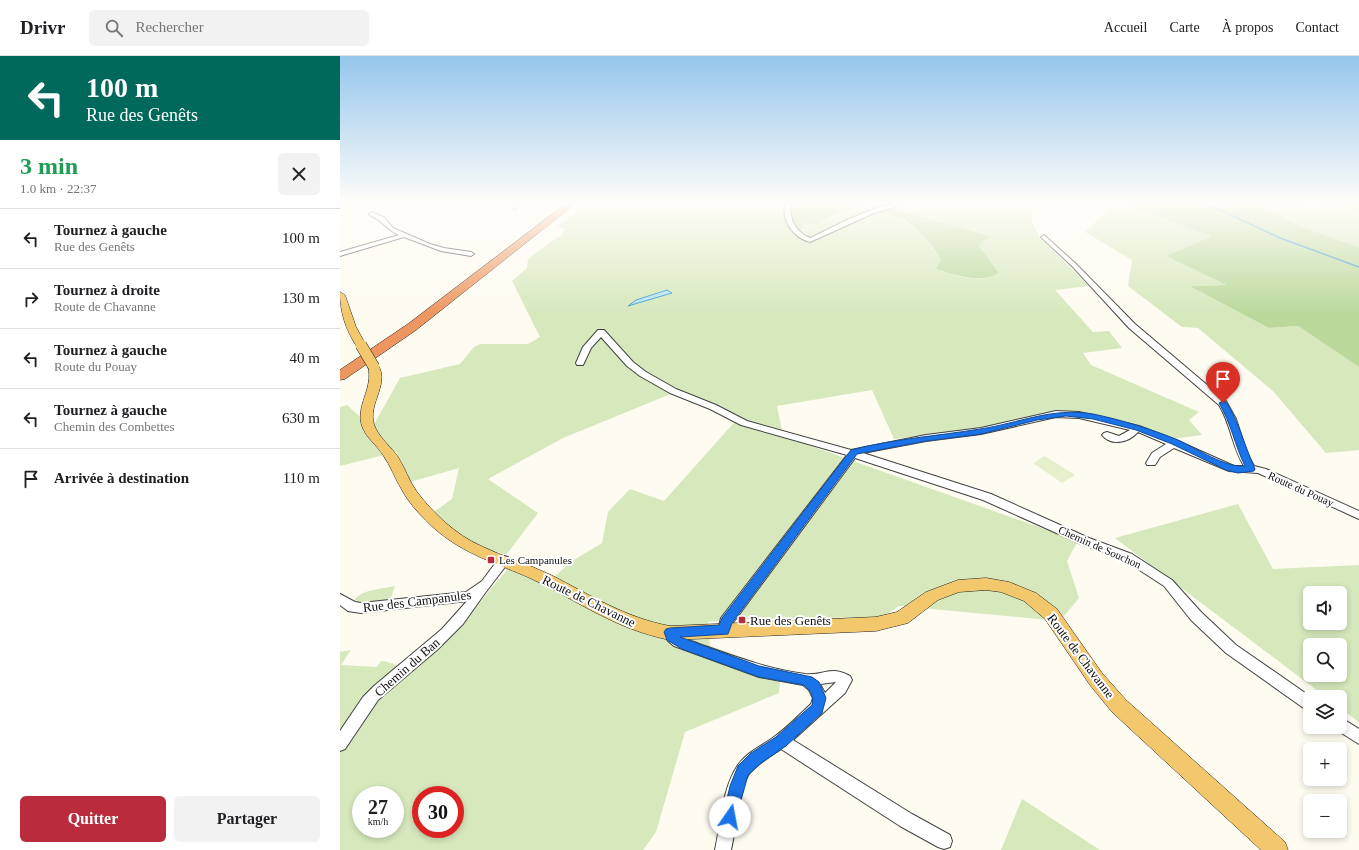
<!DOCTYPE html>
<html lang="fr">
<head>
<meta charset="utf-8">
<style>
	body { margin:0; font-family:"Times New Roman",serif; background:#f2f2f2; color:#202124; height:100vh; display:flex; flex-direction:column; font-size:15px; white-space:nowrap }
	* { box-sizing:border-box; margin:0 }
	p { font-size:13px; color:#757577 }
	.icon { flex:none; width:22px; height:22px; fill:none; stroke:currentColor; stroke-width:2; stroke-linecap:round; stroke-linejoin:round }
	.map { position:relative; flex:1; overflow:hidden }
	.sheet { display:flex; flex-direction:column; background:#fff; width:340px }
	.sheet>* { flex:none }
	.top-card { background:#00695c; color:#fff; overflow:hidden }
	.controls { position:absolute; left:963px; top:530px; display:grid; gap:8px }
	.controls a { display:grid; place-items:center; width:44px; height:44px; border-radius:6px; background:#fff; box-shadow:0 2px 6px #0003; font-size:20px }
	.speed { position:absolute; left:12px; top:730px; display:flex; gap:8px; font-size:20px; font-weight:700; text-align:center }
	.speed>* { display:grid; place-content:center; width:52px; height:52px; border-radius:50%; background:#fff; box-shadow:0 2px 6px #0003; line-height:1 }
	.speed small { font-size:10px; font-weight:400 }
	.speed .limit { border:6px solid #d22; background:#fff; color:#111 }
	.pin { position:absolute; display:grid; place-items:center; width:34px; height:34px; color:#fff; margin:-41px -17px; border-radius:50% 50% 50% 0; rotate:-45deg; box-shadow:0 0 4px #0007 }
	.pin .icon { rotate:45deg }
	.me { position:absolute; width:44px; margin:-22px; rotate:12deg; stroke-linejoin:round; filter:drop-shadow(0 0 3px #0008) }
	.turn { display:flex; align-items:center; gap:14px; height:84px; padding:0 20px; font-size:18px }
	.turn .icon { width:52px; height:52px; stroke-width:2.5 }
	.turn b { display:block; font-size:28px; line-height:34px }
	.round { display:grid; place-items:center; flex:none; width:42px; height:42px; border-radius:6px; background:#f2f2f2 }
	.head { display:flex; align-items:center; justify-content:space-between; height:68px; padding:0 20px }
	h1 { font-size:24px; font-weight:800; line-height:30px; color:#1e9e55 }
	.button { display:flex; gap:8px; margin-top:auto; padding:8px 20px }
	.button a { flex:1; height:46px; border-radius:6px; background:#ba2c3d; color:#fff; font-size:16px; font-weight:800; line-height:46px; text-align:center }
	.button a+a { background:#f2f2f2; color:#202124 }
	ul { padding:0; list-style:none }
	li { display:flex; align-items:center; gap:12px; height:60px; padding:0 20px; border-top:1px solid #e0e0e0 }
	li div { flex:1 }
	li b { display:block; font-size:15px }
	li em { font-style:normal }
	header { display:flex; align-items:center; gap:24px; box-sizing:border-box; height:56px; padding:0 20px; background:#fff; border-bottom:1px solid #e0e0e0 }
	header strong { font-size:19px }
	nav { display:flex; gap:22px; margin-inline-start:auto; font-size:14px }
	.search { width:280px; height:36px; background:#f2f2f2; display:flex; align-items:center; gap:10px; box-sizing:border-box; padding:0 14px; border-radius:6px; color:#757577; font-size:15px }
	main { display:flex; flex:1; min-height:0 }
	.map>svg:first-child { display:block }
</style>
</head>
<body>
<header>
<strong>Drivr</strong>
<div class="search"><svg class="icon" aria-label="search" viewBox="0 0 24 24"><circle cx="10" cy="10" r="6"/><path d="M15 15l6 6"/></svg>Rechercher</div>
<nav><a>Accueil</a><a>Carte</a><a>À propos</a><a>Contact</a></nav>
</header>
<main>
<section class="sheet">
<div class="top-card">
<div class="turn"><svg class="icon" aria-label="left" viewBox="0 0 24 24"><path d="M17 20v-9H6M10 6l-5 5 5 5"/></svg><div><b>100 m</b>Rue des Genêts</div></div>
</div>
<div class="head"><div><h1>3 min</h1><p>1.0 km · 22:37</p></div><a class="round"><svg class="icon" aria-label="close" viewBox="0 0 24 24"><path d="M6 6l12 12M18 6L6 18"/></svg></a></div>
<ul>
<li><svg class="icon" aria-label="left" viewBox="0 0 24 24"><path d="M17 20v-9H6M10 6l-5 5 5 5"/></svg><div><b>Tournez à gauche</b><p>Rue des Genêts</p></div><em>100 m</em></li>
<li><svg class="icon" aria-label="right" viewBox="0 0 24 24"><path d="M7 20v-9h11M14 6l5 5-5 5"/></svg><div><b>Tournez à droite</b><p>Route de Chavanne</p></div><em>130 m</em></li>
<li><svg class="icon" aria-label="left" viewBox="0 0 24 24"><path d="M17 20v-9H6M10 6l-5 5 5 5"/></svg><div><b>Tournez à gauche</b><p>Route du Pouay</p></div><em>40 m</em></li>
<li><svg class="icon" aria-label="left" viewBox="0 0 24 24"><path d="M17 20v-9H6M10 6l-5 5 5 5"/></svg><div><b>Tournez à gauche</b><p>Chemin des Combettes</p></div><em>630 m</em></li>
<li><svg class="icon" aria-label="arrive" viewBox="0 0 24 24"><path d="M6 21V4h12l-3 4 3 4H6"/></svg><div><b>Arrivée à destination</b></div><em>110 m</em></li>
</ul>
<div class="button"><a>Quitter</a><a>Partager</a></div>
</section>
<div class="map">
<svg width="1019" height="794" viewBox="0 0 1019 794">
	<rect width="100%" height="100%" fill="#fefbf1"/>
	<!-- green -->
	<path fill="#d6e8bc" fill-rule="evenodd" d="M 260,147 L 446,147 L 445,156 L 461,174 L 464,166 L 477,169 C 502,155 527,147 555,147 L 539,151 L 557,160 L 585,180 L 601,204 L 596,213 C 614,220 641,228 659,217 L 639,190 L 642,185 L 652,181 L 567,156 L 588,153 L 591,150 L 587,147 L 691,147 L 692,166 L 700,182 L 749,230 L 715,234 L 753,276 L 769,275 L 782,292 L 743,297 L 751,309 L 859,356 L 849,364 L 862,379 L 832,383 L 777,364 L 728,356 L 642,373 L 554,383 L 532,334 L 437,350 L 443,380 L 738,485 L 727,505 L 739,542 L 720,565 L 559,550 L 542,561 L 402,563 L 368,566 L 370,590 L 441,615 L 439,637 L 345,676 L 316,776 L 303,794 L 0,794 L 0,596 L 11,594 L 1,609 L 37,611 L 41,605 C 52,606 58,610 68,614 L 125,564 L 176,503 L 214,521 L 232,505 L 262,487 L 268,456 L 290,433 L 324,445 L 399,361 L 338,335 L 223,382 L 148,423 L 198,457 L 166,499 L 128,486 L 94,456 L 112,443 L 119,412 L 70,426 L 56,396 L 0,410 L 0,351 L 7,349 L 32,372 L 60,322 L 120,308 L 134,291 L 140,288 L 188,288 L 200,281 L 172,225 L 187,212 L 188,203 L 216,182 L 223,180 L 221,178 L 226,173 L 217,170 L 241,154 ZM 21,739 L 55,739 L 55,773 L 21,773 ZM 81,739 L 115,739 L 115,773 L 81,773 Z
		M 776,147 L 783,147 L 872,180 L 826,200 L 888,229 L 851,230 L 929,272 L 958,270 L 1019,311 L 1019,394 L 986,397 L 933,335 L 858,272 L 842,271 L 788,230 L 792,204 L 745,176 Z
		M 977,150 L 1019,155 L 1019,191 L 962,171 L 924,151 Z
		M 898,448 L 933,513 L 1019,509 L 1019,666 L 1000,652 L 1000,641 L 986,641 L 775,482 ZM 970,537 L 1000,537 L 1000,567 L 970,567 ZM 970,589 L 1000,589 L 1000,619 L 970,619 Z
		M 55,530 L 50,544 L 19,546 L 14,544 C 23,533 42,533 55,530 Z
		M 682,743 L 760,794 L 661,794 Z"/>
	<!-- forest -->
	<path fill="#bbd89b" d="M 446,147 L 536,147 L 496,158 L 477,169 L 464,166 L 461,174 L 468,181 L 457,183 L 445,156 Z
		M 555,147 L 564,147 L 547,151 L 653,181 L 642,185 L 639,190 L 659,217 C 641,228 613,219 596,213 L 601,204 C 588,180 564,156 535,156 L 539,151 Z
		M 780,147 L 1019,147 L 1019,155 L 977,150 L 925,152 L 962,171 L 1019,191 L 1019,311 L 958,270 L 929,272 L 850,230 L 887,229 L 826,200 L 872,180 Z"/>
	<!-- pitch -->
	<path fill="#e6f0cd" d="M 705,400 L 735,419 L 722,427 L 693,407 Z"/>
	<!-- water -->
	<path fill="#b8e2f4" stroke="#419dc8" d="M 327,234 L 332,237 L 288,250 L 296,244 Z"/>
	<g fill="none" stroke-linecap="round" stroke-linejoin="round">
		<!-- stream -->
		<path stroke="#419dc8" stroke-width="1.5" d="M 870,147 L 874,151 L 940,182 L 1019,211"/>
		<defs>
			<path id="minor" d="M 175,147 L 181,147 L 175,153 L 172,151 Z
				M 446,147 L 452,147 C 447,161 456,177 470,182 C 498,169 537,146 568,147 L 534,157 L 470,186 C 454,182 440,164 446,147 Z
				M 32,156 L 45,162 L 53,172 L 90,188 L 104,192 L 131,196 L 134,198 L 131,200 L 101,195 L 64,181 L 0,200 L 0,196 L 59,179 C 46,173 43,165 30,159 L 29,158 Z
				M 704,179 L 736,208 L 795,268 L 886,345 L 896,363 L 907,397 L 914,410 L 926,413 L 1019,455 L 1019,463 L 918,417 L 889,415 L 834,392 L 820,401 L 815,409 L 807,409 L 806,407 L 812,397 L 826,388 L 798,376 C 789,386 772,391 762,379 L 764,377 L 767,376 L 779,380 L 790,374 L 739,362 L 716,361 L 641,378 L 586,385 L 523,397 L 651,438 L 749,482 L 792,498 L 832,524 L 861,556 L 896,589 L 971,641 L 970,641 L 970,654 L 965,653 L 886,597 L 851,564 L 824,530 L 784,504 L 741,488 L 643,444 L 515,402 L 392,568 L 389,578 L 384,579 L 379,578 L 378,574 L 381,562 L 507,399 L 401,369 L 370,353 L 330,337 L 300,320 L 287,310 L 261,281 L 251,292 L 243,309 L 237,309 L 236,307 L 243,291 L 258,274 L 264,274 L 293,306 L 306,316 L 336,333 L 376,349 L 407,365 L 511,394 L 586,379 L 641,372 L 716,355 L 739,356 L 799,370 L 838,385 L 894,410 L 904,410 C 892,391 891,368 879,349 L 789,272 L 732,210 L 702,182 L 701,181 Z
				M 164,500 L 168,501 L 170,504 L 168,507 L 145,537 L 123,568 L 98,593 L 38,644 L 5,693 L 0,695 L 0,675 L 23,641 L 34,630 L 102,573 L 127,545 L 21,557 L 8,555 L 0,549 L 0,538 L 15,546 L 21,547 L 126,536 L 142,525 L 160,501 Z
				M 330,572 L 335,573 L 341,581 L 351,585 C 388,598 425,613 465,618 C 485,620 489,609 510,620 L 512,624 L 505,637 L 453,684 L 572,758 L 610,779 L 612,785 L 610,791 L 604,793 L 598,791 L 560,770 L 441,693 C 430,700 417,708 409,718 C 398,734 396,774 391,794 L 375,794 C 381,767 382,732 398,709 C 407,696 422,690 434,681 C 447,672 459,659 471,648 L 473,642 L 469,634 L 463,629 L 419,621 L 334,590 L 328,585 L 323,577 L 325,573 ZM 496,626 L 485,637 L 480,628 Z
				M 1000,661 L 1019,673 L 1019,688 L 995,673 L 994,671 L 1000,671 Z"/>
			<path id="major" d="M 0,236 L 5,239 L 16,271 L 26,289 L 25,291 L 17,291 C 6,274 0,257 0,236 Z
				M 34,308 L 38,309 C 51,329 24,351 36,373 C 41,383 51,391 58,401 C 65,412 69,425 77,436 C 93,457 116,479 141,490 C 164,501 188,508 211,519 C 250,539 286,562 330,570 L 536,561 L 557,556 L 586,536 L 618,524 L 646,522 L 669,526 L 696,537 L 717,553 L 762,617 L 786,644 L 945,786 L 948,794 L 921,794 L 772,656 L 750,629 L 705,563 L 684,545 L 661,536 L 646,534 L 619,536 L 598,544 L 568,567 L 536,575 L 330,584 C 275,573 240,546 192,523 C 157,507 125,499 95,473 C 83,462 70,449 62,434 C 55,423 51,410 43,399 C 37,389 26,382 22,370 C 15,350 34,332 28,311 Z"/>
			<path id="highway" d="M 227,147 L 236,147 L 76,274 L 5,323 L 0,324 L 0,314 L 68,268 Z"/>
		</defs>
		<!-- minor casing -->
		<use href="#minor" stroke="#424242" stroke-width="2"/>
		<!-- major casing -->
		<use href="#major" stroke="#202020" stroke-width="1"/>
		<!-- highway casing -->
		<use href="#highway" stroke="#202020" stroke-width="1"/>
		<!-- minor -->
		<use href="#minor" fill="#fff" fill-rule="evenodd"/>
		<!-- major -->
		<use href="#major" fill="#f3c86d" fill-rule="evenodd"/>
		<!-- highway -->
		<use href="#highway" fill="#ee965f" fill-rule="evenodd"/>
		<defs>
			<path id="major-bridge" d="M 21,289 L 34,311"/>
		</defs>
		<!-- major-bridge casing -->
		<use href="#major-bridge" stroke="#202020" stroke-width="12" stroke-linecap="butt"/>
		<!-- major-bridge -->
		<use href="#major-bridge" stroke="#f3c86d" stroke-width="11"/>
	</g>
	<!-- sky -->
	<linearGradient id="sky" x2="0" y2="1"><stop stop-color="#95c6ed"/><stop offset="0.57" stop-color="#fffdf9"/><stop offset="1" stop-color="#fffdf9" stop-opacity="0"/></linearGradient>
	<rect width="1019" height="258" fill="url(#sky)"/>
	<!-- route -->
	<path fill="#1a73e8" stroke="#114b97" d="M 883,345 L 886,346 C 899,366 905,391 915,413 L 914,415 L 898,417 L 886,414 L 832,388 L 796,374 L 753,363 L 726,360 L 697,364 L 641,378 L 586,385 L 517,398 L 392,567 L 388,578 L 340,581 L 419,610 L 472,621 L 479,626 L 486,642 L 482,657 L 446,690 L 421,707 L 408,719 L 395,766 L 390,769 L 385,766 L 383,761 L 390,730 L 398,710 L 411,697 L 436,681 L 472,649 C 474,640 471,635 464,629 L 419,621 L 342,593 L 327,584 L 324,576 L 326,573 L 330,572 L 379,569 L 382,562 L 511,394 C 553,383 597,380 640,373 C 680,367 712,351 753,358 C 782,364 811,373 838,384 C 856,392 885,412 905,410 C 895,390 891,367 879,347 Z"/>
	<!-- markers -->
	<g fill="#ba2c3d" stroke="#fff" stroke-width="1.5">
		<rect x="147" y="500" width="8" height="8" rx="2"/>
		<rect x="398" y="560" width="8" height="8" rx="2"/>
	</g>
	<g text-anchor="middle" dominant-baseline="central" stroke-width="4" stroke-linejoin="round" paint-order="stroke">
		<!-- street labels -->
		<g font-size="11" fill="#0f0f0f" stroke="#fff">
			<text transform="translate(961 433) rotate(24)">Route du Pouay</text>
			<text transform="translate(760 491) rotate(24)">Chemin de Souchon</text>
		</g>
		<!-- poi labels -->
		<g font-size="11" fill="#0f0f0f" stroke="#fff" text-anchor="start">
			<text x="159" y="504">Les Campanules</text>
		</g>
		<!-- near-street labels -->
		<g font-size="13" fill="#0f0f0f" stroke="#fff">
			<text transform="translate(77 545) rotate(-7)">Rue des Campanules</text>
			<text transform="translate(249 545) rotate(26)">Route de Chavanne</text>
			<text transform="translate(741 600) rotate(53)">Route de Chavanne</text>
			<text transform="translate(67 611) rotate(-41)">Chemin du Ban</text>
		</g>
		<!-- near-poi labels -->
		<g font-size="13" fill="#0f0f0f" stroke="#fff" text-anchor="start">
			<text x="410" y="564">Rue des Genêts</text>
		</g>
	</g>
</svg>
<div class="controls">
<a><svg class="icon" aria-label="sound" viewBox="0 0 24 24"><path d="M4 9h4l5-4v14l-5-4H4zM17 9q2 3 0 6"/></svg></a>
<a><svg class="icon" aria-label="search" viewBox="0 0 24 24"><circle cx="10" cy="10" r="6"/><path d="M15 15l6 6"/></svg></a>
<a><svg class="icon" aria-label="layers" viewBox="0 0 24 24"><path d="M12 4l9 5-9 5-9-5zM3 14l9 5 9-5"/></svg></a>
<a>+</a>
<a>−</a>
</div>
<div class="speed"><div>27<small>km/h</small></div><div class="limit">30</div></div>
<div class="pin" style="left:883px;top:347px;background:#d93025"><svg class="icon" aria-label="arrive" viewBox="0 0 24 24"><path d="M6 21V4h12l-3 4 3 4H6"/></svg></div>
<svg class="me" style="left:390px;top:761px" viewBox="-20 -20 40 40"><circle r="19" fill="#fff"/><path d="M0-13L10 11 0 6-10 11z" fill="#1a73e8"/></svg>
</div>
</main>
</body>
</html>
